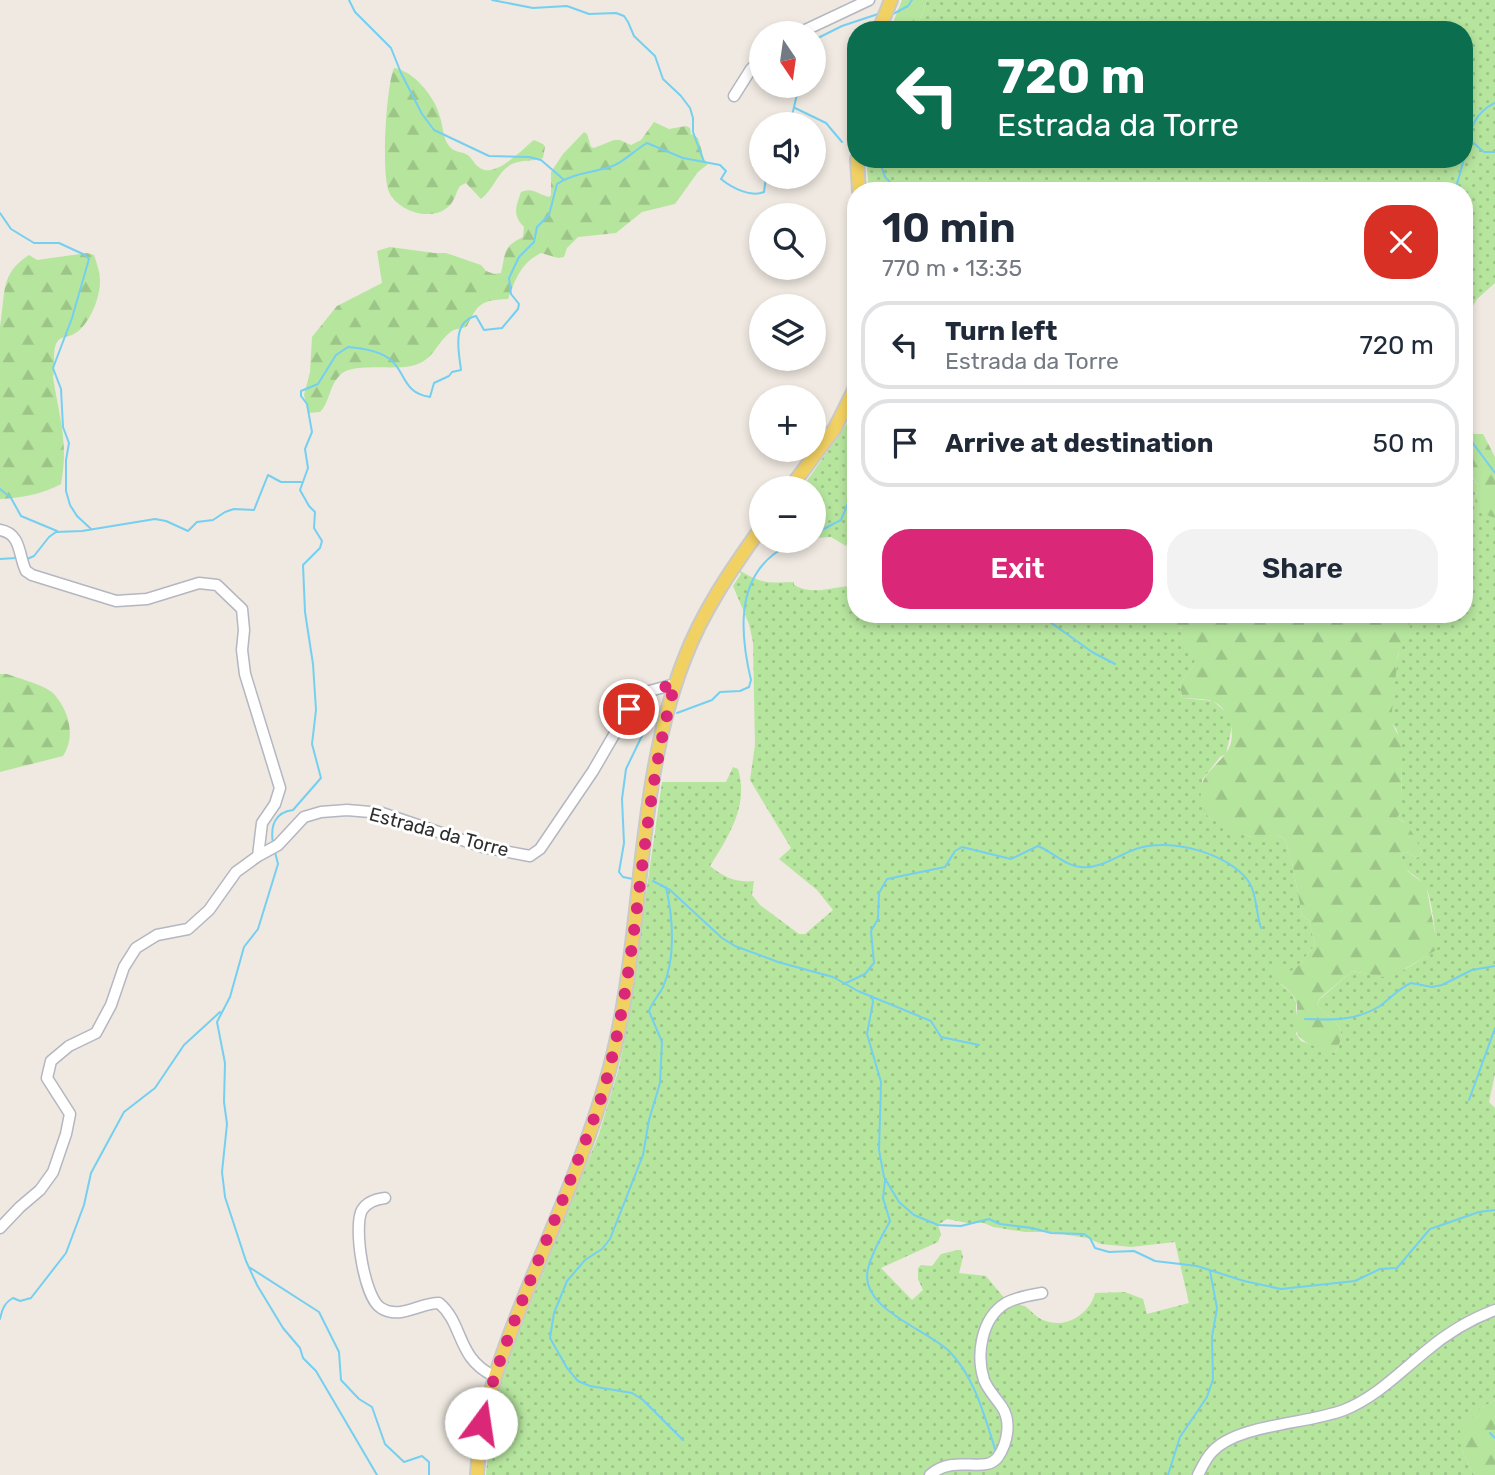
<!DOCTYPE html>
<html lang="en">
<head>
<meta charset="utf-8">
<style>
	body { margin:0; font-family:Rubik,sans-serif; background:#f2f2f3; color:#1f2937; height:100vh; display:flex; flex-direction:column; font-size:26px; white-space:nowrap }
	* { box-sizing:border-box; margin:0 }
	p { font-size:23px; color:#747a83 }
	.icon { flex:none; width:38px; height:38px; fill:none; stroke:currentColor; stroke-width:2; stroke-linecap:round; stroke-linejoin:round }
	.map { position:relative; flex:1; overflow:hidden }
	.side { position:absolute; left:847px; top:182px; width:626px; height:441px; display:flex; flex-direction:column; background:#fff; border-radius:28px; box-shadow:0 4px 10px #0003 }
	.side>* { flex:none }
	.banner { position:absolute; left:847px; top:21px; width:626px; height:147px; border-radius:28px; box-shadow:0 4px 10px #0003; background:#0b6e4f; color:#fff; overflow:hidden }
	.needle { width:46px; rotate:167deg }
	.tools { position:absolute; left:749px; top:21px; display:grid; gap:14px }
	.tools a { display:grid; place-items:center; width:77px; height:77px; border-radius:50%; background:#fff; box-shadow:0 4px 10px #0003; font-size:35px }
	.pin { position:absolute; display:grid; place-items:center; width:60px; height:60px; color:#fff; margin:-30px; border:4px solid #fff; border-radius:50%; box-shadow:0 2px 7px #0007 }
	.me { position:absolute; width:77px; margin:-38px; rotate:14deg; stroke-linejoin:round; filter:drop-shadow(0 0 5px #0008) }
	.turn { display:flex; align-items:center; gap:24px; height:147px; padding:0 35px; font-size:32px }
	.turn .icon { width:91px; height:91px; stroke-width:2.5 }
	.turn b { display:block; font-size:49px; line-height:60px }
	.round { display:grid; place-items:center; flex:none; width:74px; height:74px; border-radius:28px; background:#f2f2f3 }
	.summary { display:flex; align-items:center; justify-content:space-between; height:119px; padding:0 35px }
	h1 { font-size:42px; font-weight:600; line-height:52px }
	.cta { display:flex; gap:14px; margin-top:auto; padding:14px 35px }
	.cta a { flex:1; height:80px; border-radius:28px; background:#db2777; color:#fff; font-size:28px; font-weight:600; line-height:80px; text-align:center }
	.cta a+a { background:#f2f2f3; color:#1f2937 }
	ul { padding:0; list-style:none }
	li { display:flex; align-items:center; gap:21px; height:88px; margin:0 14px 10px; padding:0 21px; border:4px solid #e0e1e3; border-radius:28px }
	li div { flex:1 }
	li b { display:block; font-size:26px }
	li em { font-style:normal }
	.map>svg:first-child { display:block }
</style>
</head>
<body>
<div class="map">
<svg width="1495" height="1475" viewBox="0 0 1495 1475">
	<defs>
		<pattern id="grass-dots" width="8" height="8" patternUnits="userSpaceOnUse" patternTransform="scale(1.75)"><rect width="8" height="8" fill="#b6e59e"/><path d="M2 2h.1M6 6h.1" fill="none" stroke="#9dc588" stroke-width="1.8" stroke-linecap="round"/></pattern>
		<pattern id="forest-firs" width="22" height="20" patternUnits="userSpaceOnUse" patternTransform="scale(1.75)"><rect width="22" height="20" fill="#b6e59e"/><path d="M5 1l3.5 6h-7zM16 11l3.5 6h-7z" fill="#9dc588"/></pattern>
	</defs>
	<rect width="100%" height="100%" fill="#efe9e1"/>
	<!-- grass -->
	<path fill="url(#grass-dots)" fill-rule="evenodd" d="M 927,0 L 1495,0 L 1495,283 L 1477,299 L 1465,320 L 1465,191 L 869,191 L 866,159 L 1465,159 L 1465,30 L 912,30 L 920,19 Z
		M 856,416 L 856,528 L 847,529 L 849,540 L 846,546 L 831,537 L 814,538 L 814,488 L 802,488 L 848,422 Z
		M 1465,460 L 1470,476 L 1478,485 L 1474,507 L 1495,518 L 1495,1074 L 1489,1102 L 1495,1108 L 1495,1400 L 1483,1407 L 1461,1448 L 1474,1475 L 486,1475 L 491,1416 L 505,1366 L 599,1134 L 619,1068 L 628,1020 L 662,782 L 726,782 L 733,767 L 738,769 C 749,805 729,836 710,866 C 724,877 735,883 754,881 L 752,895 L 760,905 L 799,934 L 805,934 L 833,910 L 817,890 L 779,859 L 791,848 L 750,780 L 755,745 L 753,642 L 749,624 L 733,586 L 741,574 L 739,570 C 761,584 769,583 794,582 L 794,585 C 815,597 833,585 856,586 L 856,614 L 1154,614 L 1153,618 L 1183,629 L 1188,652 L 1196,657 L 1194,665 L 1180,684 L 1182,698 L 1213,701 L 1226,712 L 1231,721 L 1231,731 L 1226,754 L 1220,757 L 1202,780 L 1205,813 L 1209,818 L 1248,836 L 1262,839 L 1278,835 L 1285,839 L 1293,867 L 1302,916 L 1309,920 L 1315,945 L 1297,967 L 1278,982 L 1291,993 L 1296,1002 L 1296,1034 L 1301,1041 L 1335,1053 C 1351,1024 1333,1024 1317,1004 L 1320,999 L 1352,971 C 1395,980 1401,973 1436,949 C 1436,937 1432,891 1423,883 C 1414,873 1398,869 1402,853 L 1407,852 L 1416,858 L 1420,856 L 1422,851 L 1404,822 L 1397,818 C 1404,806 1402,745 1397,731 C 1396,727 1392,725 1391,721 C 1389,714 1396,665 1398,656 C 1402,639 1412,633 1409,614 L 1465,614 ZM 947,1219 L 967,1223 L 984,1223 L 993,1227 L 1025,1232 L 1049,1232 L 1087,1238 L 1101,1244 L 1131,1247 L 1175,1242 L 1189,1303 L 1147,1314 L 1143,1299 L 1125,1292 L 1095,1293 C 1090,1314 1065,1330 1043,1320 C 1029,1314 1030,1302 1010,1305 L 986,1276 L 959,1273 L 963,1257 L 961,1250 L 958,1250 L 941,1254 L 932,1266 L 921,1265 L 918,1268 L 918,1279 L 923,1290 L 912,1300 L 881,1268 L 938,1242 L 941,1234 L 938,1225 Z"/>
	<!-- forest -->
	<path fill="url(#forest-firs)" d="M 902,0 L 927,0 L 920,19 L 912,30 L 890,30 Z
		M 394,68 C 414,71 435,97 440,117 C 443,126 443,140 450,147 C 455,153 463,151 469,156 C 473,160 475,165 480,168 C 496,179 523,148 534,140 L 543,144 L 545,147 L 543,158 C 532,162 520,159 510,165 C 497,173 493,190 481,199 L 466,183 L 460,186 C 456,192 455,200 450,205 C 434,223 398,212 389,192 C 381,173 386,87 394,68 Z
		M 654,122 L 669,129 L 686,126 L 690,128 L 691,134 L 698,138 L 704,159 L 708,164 L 698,172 L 675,204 L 642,212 L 616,233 L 578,237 L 567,248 L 564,257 L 558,258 L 541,253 C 521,263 516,278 508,299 C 482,300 478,303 467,326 C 463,329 456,328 452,331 C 435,343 435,361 411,366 C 393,370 354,363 341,374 C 329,385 330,402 320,412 L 308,413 L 304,395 L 310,372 L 312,337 L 337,306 L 382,283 L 377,251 L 390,247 L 434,253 L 446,253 L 481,265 L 486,271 L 494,274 L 501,273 C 506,253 502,247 523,237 L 524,227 C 512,215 516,207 521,192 C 533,187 537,194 549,197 L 551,195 L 551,172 L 563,154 L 584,132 L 587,134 L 591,147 L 594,148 L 614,140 L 620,140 L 631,145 L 641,140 Z
		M 87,253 L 94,255 C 97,264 100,272 100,282 C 100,298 89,326 74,334 C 67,338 60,335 56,344 C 52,354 56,366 53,377 C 59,417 69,442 61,484 C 43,494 20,498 0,499 L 0,327 C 6,290 0,274 29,255 L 37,260 Z
		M 1465,430 L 1474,434 L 1483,434 L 1495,457 L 1495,518 L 1476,511 L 1474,507 L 1478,485 C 1464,468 1465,451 1465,430 Z
		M 1154,614 L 1409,614 L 1410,634 L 1398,654 L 1391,721 L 1402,743 L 1401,811 L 1397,818 L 1408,825 L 1422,851 L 1420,856 L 1416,858 L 1407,852 L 1402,853 C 1399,868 1414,877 1426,884 L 1436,939 L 1436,950 L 1395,975 L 1383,977 L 1352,971 L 1320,998 L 1317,1004 C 1333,1024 1351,1024 1335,1053 C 1320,1048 1293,1043 1295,1023 C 1295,1015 1299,1009 1296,1001 C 1292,990 1280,985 1273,976 L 1273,971 L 1278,967 L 1289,972 L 1297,967 L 1315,945 L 1309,920 L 1302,916 L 1293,867 L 1285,839 L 1278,835 L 1266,842 L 1237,832 L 1209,818 C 1205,813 1204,810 1202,804 C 1196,776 1212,772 1226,753 C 1238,738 1231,708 1212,701 C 1204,698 1189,699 1180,698 L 1182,697 L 1180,684 L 1194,665 L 1195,657 L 1182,649 L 1179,638 L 1183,629 L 1180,627 L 1173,632 L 1163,633 L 1154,624 Z
		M 0,674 L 7,674 C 18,678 47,686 54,694 C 69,711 76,736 63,756 L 0,772 Z
		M 1495,1400 L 1495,1475 L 1474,1475 L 1461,1448 L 1460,1428 L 1483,1407 Z"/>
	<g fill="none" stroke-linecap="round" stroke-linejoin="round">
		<!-- stream -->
		<path stroke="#75cff0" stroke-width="2" d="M 349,0 L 355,12 L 391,48 L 401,73 L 422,114 L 434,130 L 489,156 L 529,157 L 541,160 L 563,179
			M 492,0 L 533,8 L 567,6 L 589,14 L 616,13 L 624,16 L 628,22 L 634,36 L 655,56 L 663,79 L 681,96 L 690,108 L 693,118 L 693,132 L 704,162
			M 893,14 L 908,6 L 912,0
			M 814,43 L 816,39 L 842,26 L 878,14
			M 814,45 L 814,54
			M 795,108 L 826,123 L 842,142
			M 790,124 L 799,86
			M 1470,140 L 1484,152 L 1495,152
			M 1465,155 C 1470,132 1472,114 1495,103
			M 877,159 L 881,165 L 885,177 L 899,191
			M 1455,191 L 1464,159
			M 0,213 L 11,229 L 34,243 L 59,243 L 85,255 L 89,259 L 72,318 L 53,368 L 61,389 L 63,427 L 69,443 L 66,460 L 66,491 L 70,505 L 77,516 L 91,529
			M 1465,439 L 1472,442 L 1495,473
			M 0,489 L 11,498 L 21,516 L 57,531
			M 814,534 L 841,520 L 848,503 L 856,474
			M 0,559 L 16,558
			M 25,560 L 34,556 L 49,537 L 56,532 L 82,531 L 155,519 L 166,521 L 188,531 L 197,522 L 213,520 L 225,512 L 234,509 L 254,510 L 268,475 L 281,482 L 301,482
			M 1039,614 L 1092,652 L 1115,664
			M 677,713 L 712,700 L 720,692 L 740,691 L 749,687 L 751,680 C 741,638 735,584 774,554 C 783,547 795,546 804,541
			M 273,843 C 270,826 275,812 293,810 L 321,778 L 312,744 L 316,710 L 313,664 L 305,612 L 303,565 L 320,548 L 322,541 L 314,528 L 315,512 L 309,506 L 300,490 L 308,468 L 305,449 L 312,432 L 307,404 L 301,396 L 301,391 L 318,384 L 336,355 L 348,347 C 361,348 380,351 391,360 C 406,373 403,393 430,397 L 434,383 L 449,376 L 452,372 L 461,370 C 459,352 451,322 476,316 L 484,330 L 502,328 L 518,309 L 519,304 L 511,294 L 509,278 L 519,257 L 534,242 L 537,227 L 549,215 L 557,184 C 574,172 596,173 615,165 C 627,159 635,150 647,143 L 683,158 L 720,165 L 726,171 L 721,179 C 732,188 752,198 764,192 L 766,177
			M 275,852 L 278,864 L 258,929 L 244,947 L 230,997 L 217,1022 L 225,1063 L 224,1102 L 227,1124 L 222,1172 L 225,1197 L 246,1261 L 257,1285 L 283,1328 L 300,1348 L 303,1358 L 316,1371 L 377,1475
			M 633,879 L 623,877 L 619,872 L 624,843 L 622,799 L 626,769 L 652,715
			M 653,881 L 670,890 L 722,938 L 735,946 L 778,962 L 833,977 L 858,991 L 931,1021 L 941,1037 L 979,1045
			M 666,887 C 673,918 676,957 663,987 C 659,995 652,1002 649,1011 L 662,1042 L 660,1083 L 649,1120 L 643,1155 L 610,1239 L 602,1249 L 585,1260 L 567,1281 L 554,1313 L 550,1338 L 567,1368 L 578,1381 L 590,1386 L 632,1393 L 643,1400 L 683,1440
			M 846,983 L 865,974 L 874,963 L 871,931 L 878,919 L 879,893 L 887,879 L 945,867 L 955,851 L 962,847 L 1011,859 L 1038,846 C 1053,852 1065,866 1081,867 C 1101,869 1118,855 1136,849 C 1169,837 1229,853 1249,882 C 1257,894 1256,914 1261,928
			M 872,996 L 873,1002 L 867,1034 L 881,1082 L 879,1150 L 884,1177 L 899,1202 L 914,1215 L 938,1225 L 961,1226 L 989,1219 L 1000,1224 L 1032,1228 L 1051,1233 L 1084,1234 L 1090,1238 L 1095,1248 L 1109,1252 L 1134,1251 L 1155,1261 L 1197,1266 L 1244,1281 L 1281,1289 L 1355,1281 L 1380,1269 L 1397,1268 L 1430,1229 L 1479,1212 L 1495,1210
			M 1305,1019 C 1332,1020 1356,1021 1380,1006 C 1391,998 1399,988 1411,983 L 1432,987 L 1442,985 L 1472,970 L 1495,966
			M 1469,1100 L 1495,1028
			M 885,1181 L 883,1198 L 890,1221 C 882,1237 872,1251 868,1269 C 858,1308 926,1329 949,1351 C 975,1377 985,1418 996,1452
			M 249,1267 L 319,1312 L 339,1352 L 341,1380 L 359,1399 L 372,1407 L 385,1444 L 404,1462 L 422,1456 L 429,1462 L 429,1475
			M 0,1319 C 2,1310 4,1303 13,1298 L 20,1301 L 31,1298 L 66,1253 L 84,1205 L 91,1173 L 124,1112 L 155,1088 L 184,1045 L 220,1012
			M 1490,1433 L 1495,1438
			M 1168,1475 L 1180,1437 L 1207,1397 L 1213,1379 L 1212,1337 L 1217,1308 L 1210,1271"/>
		<defs>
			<path id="minor" d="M 799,33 L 869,0
				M 734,96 L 751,69 L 761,59
				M 0,530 C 22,534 18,555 26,571 L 32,575 L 116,601 L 147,599 L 199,583 L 217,585 L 242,609 L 244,630 L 242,650 L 245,674 L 280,788 L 275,804 L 262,823 L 258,856
				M 385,1198 C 376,1199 367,1202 362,1210 C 353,1226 364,1298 381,1308 C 400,1320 419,1303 439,1303 C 464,1324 456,1358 494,1376
				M 0,1228 L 20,1207 L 40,1190 L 53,1172 L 66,1134 L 70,1114 L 47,1078 L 51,1061 L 69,1046 L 96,1033 L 111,1005 L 124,967 L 136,948 L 157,935 L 188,929 L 209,910 L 236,872 L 258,856 L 278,845 L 304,817 L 321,812 L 347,810 L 382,813 L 483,847 L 530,856 L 540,849 L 593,771 L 629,709 L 646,692 L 675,684
				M 930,1475 C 955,1453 985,1475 998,1457 C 1007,1444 1012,1422 1002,1407 C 996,1398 988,1390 984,1380 C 976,1355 981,1318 1006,1303 C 1017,1297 1030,1295 1042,1293
				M 1198,1475 C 1202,1467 1206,1458 1212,1452 C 1237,1424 1308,1424 1344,1410 C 1376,1397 1399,1373 1426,1351 C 1445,1335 1471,1319 1495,1310"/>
			<path id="major" d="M 879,30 L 891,0
				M 857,159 L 859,191
				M 790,488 L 835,428 L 856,386
				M 477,1475 C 480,1410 500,1358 524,1298 C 552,1228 584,1158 605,1085 C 646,948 632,793 684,660 C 702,612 731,570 761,528"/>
		</defs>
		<!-- minor casing -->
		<use href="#minor" stroke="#b4b7c1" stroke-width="13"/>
		<!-- major casing -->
		<use href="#major" stroke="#c9c9c9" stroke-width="16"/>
		<!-- minor -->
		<use href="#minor" stroke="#fff" stroke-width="10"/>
		<!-- major -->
		<use href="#major" stroke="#f2d163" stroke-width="12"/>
	</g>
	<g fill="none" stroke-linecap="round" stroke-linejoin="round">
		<!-- route -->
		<path stroke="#db2777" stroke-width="12" stroke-dasharray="0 21.6" d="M 481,1423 C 504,1335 544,1251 576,1165 C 588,1134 601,1103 609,1070 C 641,943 640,810 675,684 L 646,692 L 629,709"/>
	</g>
	<g text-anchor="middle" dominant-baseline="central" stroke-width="6" stroke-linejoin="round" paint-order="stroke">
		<!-- street labels -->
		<g font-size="19" fill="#2e2e2e" stroke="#fff">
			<text transform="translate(439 832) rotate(15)">Estrada da Torre</text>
		</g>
	</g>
</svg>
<div class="tools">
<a><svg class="needle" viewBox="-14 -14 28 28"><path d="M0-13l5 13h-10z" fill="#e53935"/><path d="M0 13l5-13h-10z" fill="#747a83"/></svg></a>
<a><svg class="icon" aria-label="sound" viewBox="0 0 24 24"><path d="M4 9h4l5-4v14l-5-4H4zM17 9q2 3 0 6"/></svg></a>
<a><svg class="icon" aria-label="search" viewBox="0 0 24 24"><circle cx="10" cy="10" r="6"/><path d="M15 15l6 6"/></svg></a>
<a><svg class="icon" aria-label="layers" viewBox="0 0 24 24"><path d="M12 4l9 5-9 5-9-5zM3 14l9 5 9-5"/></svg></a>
<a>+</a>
<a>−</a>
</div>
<div class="pin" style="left:629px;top:709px;background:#d93025"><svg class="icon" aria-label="arrive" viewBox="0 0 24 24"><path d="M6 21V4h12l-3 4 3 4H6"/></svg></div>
<svg class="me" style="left:481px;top:1423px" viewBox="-20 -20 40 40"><circle r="19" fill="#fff"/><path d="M0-13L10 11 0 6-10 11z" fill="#db2777"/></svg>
<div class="banner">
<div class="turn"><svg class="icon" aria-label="left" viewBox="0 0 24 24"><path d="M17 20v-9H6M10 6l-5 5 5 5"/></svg><div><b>720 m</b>Estrada da Torre</div></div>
</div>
<section class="side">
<div class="summary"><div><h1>10 min</h1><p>770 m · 13:35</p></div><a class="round" style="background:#d93025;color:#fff"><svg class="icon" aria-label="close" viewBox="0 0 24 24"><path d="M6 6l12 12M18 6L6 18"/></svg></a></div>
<ul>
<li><svg class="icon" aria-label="left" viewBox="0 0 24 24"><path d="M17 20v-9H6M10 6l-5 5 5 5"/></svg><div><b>Turn left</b><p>Estrada da Torre</p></div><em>720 m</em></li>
<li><svg class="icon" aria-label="arrive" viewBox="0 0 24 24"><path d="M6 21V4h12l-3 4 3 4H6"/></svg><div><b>Arrive at destination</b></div><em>50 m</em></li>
</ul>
<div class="cta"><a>Exit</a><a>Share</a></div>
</section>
</div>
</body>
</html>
